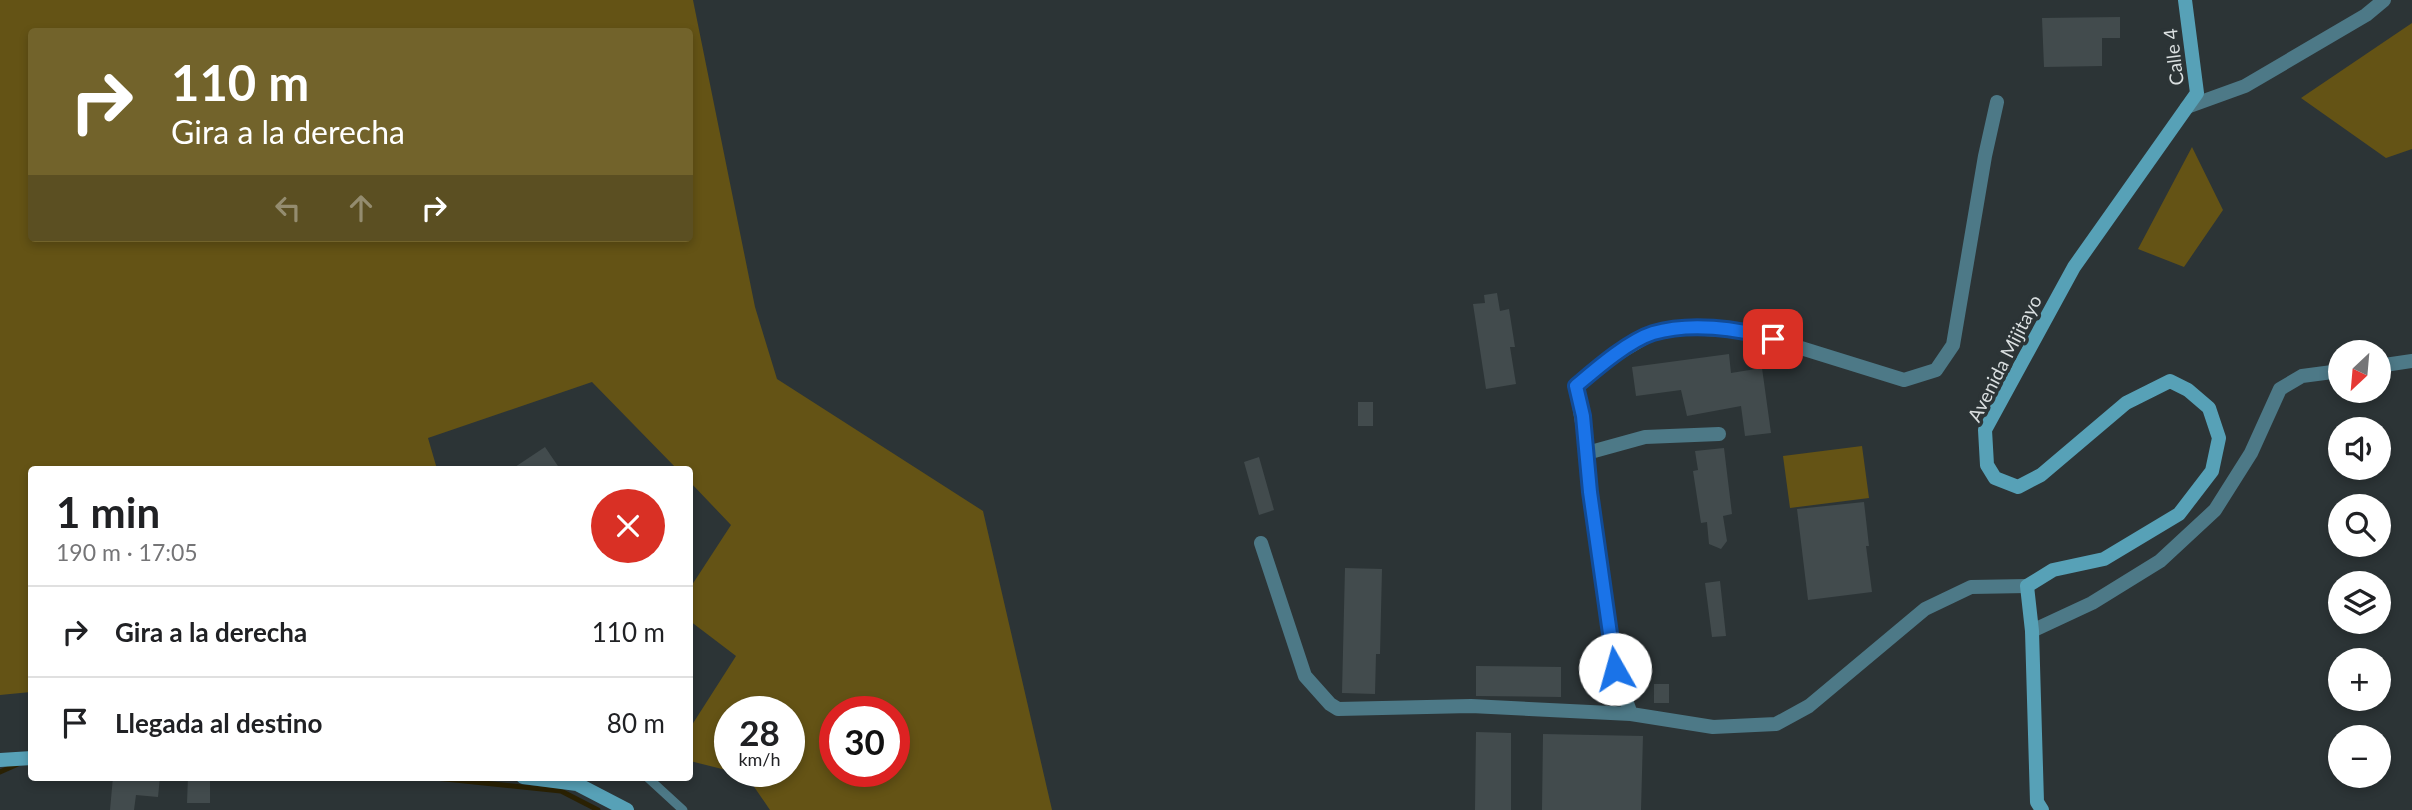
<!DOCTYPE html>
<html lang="es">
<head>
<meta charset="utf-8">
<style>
	body { margin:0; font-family:Lato,sans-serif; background:#f2f2f2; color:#202124; height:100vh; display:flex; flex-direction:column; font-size:26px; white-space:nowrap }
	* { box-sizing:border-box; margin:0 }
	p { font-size:23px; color:#757577 }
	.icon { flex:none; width:38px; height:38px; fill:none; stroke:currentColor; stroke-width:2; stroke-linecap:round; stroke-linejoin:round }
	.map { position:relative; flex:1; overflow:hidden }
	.panel { position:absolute; left:28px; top:466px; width:665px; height:315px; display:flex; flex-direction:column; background:#fff; border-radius:7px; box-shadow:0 4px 10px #0003 }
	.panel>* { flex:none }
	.banner { position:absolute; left:28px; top:28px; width:665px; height:214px; border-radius:7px; box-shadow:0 4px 10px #0003; background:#72632b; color:#fff; overflow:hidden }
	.needle { width:46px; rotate:206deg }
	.buttons { position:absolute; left:2328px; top:340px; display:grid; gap:14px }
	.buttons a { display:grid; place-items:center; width:63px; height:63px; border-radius:50%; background:#fff; box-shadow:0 4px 10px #0003; font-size:35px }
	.speed { position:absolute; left:714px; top:696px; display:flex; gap:14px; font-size:35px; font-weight:700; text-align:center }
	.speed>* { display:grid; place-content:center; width:91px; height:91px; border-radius:50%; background:#fff; box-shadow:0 4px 10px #0003; line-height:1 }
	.speed small { font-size:18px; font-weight:400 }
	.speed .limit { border:10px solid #d22; background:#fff; color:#111 }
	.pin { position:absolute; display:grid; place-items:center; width:60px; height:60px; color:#fff; margin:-30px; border-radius:14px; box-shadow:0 4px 10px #0006 }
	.me { position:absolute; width:77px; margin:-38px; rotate:353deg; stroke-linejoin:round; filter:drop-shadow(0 0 5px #0008) }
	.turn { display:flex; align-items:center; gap:24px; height:147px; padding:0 28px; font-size:32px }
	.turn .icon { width:91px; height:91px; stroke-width:2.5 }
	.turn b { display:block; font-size:49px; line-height:60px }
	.lanes { display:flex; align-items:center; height:66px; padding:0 28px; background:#0003; justify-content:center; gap:35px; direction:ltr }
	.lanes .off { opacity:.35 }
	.round { display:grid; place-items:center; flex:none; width:74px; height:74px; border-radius:37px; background:#f2f2f2 }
	.summary { display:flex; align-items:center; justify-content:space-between; height:119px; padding:0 28px }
	h1 { font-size:42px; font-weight:700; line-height:52px }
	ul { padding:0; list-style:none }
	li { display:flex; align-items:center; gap:21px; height:91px; padding:0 28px; border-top:2px solid #e0e0e0 }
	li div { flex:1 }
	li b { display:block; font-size:26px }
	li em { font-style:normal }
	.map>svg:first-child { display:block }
</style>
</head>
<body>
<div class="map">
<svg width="2412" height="810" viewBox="0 0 2412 810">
	<rect width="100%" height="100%" fill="#2c3436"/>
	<!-- green -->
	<path fill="#645315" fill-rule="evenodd" d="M 0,0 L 693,0 L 755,307 L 777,379 L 983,511 L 1052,810 L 770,810 L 746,775 L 734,772 L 789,772 L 789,712 L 730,712 L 730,771 L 690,761 L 690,728 L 736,656 L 690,621 L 690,588 L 731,525 L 690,482 L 690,469 L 677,469 L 592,382 L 428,438 L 437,469 L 32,469 L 31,692 L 0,695 ZM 32,32 L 690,32 L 690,238 L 32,238 ZM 835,712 L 894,712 L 894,772 L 835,772 Z
		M 2412,23 L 2412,149 L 2386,158 L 2301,98 Z
		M 2192,147 L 2223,210 L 2184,267 L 2138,249 Z
		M 1862,446 L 1869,498 L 1790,508 L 1783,456 Z"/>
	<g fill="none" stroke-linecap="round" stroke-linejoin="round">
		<!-- stream -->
		<path stroke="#2a2103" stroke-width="5" d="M 0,772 L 18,764
			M 426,777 L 561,791 L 598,810"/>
	</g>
	<!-- building -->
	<path fill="#424b4d" d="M 2120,17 L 2120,38 L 2102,38 L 2102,66 L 2044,67 L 2042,18 Z
		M 1497,293 L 1500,311 L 1509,309 L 1515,347 L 1510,347 L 1516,384 L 1486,389 L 1473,304 L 1485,303 L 1484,295 Z
		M 1729,354 L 1731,373 L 1762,368 L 1771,433 L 1745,436 L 1741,406 L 1687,416 L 1681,390 L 1636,396 L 1632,367 Z
		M 1358,402 L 1373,402 L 1373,426 L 1358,426 Z
		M 545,447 L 560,469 L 512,469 Z
		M 1724,448 L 1732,514 L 1723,516 L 1727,541 L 1721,549 L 1709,544 L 1707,522 L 1701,523 L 1693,471 L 1698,470 L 1695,451 Z
		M 1259,457 L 1274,510 L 1259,515 L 1244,462 Z
		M 1864,502 L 1869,546 L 1866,546 L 1872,592 L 1808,600 L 1797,509 Z
		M 1345,568 L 1382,569 L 1380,654 L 1376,654 L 1375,694 L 1342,693 Z
		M 1720,581 L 1726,636 L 1712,637 L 1705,583 Z
		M 1476,666 L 1561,667 L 1561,697 L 1476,696 Z
		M 1654,684 L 1669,684 L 1669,703 L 1654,703 Z
		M 1476,732 L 1511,733 L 1511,810 L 1475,810 Z
		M 1543,734 L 1643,736 L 1641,810 L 1542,810 Z
		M 113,777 L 160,777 L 158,797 L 136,795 L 134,810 L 110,810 Z
		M 188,777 L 210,777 L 210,803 L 187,803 Z"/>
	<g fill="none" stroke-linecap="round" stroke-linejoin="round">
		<!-- lane -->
		<path stroke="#4d7987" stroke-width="9" d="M 647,777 L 683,810"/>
		<!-- street -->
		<path stroke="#4d7987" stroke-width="14" d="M 2187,107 L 2245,86 L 2366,15 L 2384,0
			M 2378,366 L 2412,361
			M 1719,434 L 1645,437 L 1587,453 L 1590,492 L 1615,669 L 1631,714 L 1713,727 L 1776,724 L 1809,706 L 1925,609 L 1971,587 L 2027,586
			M 1587,453 L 1576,386 L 1609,359 L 1651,334 L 1684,328 L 1746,331 L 1904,380 L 1936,370 L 1953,345 L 1985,156 L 1997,102
			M 1261,543 L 1305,676 L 1330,704 L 1338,709 L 1471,706 L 1631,714
			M 2032,631 L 2092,603 L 2160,561 L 2215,510 L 2251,453 L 2280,389 L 2302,376 L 2340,371"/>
		<!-- secondary -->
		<path stroke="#57a1b7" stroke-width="14" d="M 0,760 L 32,758
			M 523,777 L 577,784 L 627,810
			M 2042,810 L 2037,802 L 2032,631 L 2027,586 L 2053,570 L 2104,559 L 2179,514 L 2212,471 L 2219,438 L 2209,408 L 2188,390 L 2170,381 L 2126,403 L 2041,475 L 2018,487 L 1995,478 L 1987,465 L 1985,430 L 2074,267 L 2197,93 L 2185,0"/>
	</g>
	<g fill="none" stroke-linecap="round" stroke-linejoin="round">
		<defs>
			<path id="route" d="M 1615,669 L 1590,492 L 1583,416 L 1576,386 C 1596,369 1628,341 1653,333 C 1690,322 1737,328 1773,339"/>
		</defs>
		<!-- route casing -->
		<use href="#route" stroke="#114b97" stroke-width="18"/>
		<!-- route -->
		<use href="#route" stroke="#1a73e8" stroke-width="12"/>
	</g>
	<g text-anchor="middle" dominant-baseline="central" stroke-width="7" stroke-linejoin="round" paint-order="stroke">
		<!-- street labels -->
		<g font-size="19" fill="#dadfe0" stroke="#2c3436">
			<text transform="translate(2173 57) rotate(-97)">Calle 4</text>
			<text transform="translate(2004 358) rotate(-63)">Avenida Mijitayo</text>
		</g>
	</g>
</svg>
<div class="buttons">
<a><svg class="needle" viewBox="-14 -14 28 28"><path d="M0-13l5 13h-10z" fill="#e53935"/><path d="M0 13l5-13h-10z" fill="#757577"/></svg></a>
<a><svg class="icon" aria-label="sound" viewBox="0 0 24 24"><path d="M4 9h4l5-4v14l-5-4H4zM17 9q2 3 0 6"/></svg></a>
<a><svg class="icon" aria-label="search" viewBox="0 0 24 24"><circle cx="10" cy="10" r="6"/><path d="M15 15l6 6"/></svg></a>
<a><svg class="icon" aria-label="layers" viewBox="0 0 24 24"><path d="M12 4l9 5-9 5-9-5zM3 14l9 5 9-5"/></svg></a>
<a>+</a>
<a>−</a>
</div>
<div class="speed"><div>28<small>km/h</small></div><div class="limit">30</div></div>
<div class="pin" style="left:1773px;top:339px;background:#d93025"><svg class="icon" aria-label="arrive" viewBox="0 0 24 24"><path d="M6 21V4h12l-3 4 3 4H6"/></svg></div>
<svg class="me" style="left:1615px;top:669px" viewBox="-20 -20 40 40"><circle r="19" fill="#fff"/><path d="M0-13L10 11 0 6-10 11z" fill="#1a73e8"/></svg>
<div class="banner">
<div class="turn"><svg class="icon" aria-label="right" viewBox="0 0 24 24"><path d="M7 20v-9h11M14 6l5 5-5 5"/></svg><div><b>110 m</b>Gira a la derecha</div></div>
<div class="lanes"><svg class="icon off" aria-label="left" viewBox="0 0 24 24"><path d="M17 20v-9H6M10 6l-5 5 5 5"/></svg><svg class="icon off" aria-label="ahead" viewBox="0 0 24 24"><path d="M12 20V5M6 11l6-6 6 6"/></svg><svg class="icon" aria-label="right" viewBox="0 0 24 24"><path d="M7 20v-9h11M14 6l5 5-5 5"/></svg></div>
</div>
<section class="panel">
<div class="summary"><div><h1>1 min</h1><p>190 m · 17:05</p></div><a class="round" style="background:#d93025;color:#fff"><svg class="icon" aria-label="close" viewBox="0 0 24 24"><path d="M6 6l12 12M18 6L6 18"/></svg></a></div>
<ul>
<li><svg class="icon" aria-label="right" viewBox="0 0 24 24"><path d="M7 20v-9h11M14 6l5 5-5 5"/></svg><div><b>Gira a la derecha</b></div><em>110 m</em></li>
<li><svg class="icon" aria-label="arrive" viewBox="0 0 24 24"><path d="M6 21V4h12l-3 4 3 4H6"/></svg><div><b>Llegada al destino</b></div><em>80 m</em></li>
</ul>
</section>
</div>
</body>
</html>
